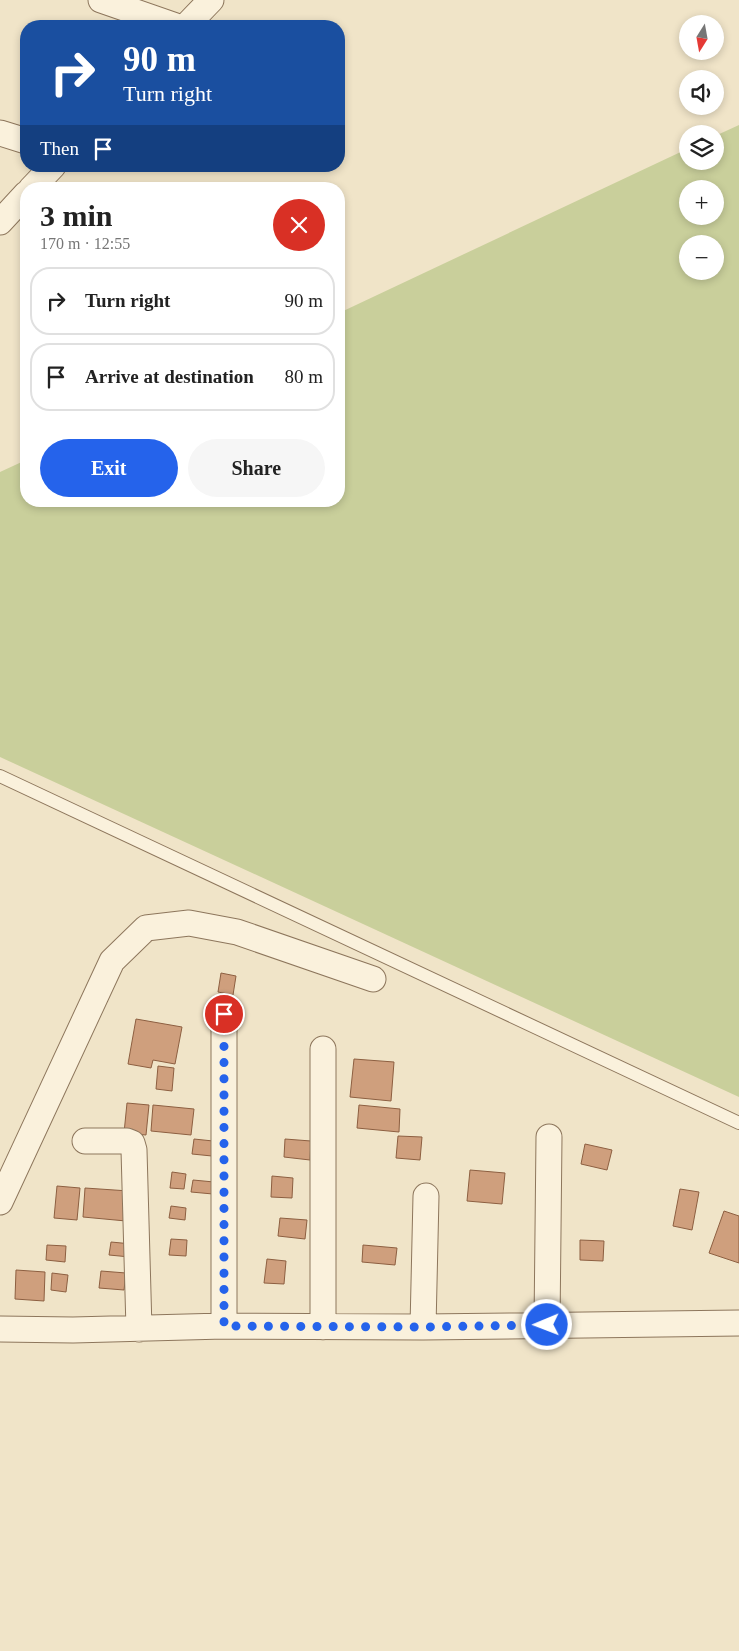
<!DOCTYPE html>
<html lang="en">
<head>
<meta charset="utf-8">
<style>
	body { margin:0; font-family:Georgia,serif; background:#f6f6f6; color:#222; height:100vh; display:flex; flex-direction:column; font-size:19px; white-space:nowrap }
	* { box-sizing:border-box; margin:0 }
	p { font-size:16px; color:#767676 }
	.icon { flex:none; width:28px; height:28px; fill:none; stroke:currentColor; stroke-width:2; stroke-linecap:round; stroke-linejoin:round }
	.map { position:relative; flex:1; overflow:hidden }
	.drawer { position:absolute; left:20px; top:182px; width:325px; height:325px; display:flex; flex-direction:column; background:#fff; border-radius:20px; box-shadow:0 2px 8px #0003 }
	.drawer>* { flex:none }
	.banner { position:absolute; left:20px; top:20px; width:325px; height:152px; border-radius:20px; box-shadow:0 2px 8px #0003; background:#1a4fa0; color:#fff; overflow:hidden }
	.needle { width:32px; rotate:191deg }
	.tools { position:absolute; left:679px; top:15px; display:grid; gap:10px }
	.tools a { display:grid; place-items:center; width:45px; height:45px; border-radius:50%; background:#fff; box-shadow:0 2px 8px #0003; font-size:25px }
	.pin { position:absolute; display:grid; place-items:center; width:42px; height:42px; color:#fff; margin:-21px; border:2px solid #fff; border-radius:50%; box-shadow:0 1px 5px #0007 }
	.me { position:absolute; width:55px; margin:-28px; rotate:269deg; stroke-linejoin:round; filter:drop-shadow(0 0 4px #0008) }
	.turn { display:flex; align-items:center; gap:18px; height:105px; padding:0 20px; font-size:22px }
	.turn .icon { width:65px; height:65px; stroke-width:2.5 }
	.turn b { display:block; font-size:35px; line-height:42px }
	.then { display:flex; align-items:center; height:48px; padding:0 20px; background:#0003; gap:10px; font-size:19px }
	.round { display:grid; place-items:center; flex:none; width:52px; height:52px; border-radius:26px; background:#f6f6f6 }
	.overview { display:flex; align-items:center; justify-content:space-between; height:85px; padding:0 20px }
	h1 { font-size:30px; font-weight:800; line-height:38px }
	.cta { display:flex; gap:10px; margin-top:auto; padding:10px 20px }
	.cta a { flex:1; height:58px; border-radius:30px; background:#2563eb; color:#fff; font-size:20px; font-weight:800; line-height:58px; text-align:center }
	.cta a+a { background:#f6f6f6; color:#222 }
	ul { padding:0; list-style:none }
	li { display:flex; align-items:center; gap:15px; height:68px; margin:0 10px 8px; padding:0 10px; border:2px solid #e0e0e0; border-radius:20px }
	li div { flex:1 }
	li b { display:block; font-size:19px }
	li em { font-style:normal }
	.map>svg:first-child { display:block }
</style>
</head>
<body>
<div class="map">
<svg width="739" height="1651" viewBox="0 0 739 1651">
	<rect width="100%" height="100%" fill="#f0e4c8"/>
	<!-- green -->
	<path fill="#c9cf9b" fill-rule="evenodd" d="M 739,125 L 739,1097 L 0,757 L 0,472 L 26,460 L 26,501 L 339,501 L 339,313 L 687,149 L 688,161 L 715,161 L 715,136 ZM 688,189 L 715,189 L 715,216 L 688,216 ZM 688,244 L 715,244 L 715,271 L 688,271 Z"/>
	<!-- building -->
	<path fill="#cf9f7d" stroke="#8d5f41" d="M 221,973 L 236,976 L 233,995 L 218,992 Z
		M 136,1019 L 182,1027 L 175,1064 L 153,1060 L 151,1068 L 128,1064 Z
		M 354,1059 L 394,1062 L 391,1101 L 350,1097 Z
		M 158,1066 L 174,1068 L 172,1091 L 156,1089 Z
		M 127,1103 L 149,1105 L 146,1135 L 124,1133 Z
		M 153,1105 L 194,1109 L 191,1135 L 151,1131 Z
		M 359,1105 L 400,1109 L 399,1132 L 357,1128 Z
		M 398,1136 L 422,1137 L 420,1160 L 396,1158 Z
		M 194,1139 L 213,1141 L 212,1156 L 192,1154 Z
		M 285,1139 L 311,1141 L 310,1160 L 284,1157 Z
		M 585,1144 L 612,1150 L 607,1170 L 581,1164 Z
		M 470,1170 L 505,1173 L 502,1204 L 467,1201 Z
		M 172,1172 L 186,1174 L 184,1189 L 170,1188 Z
		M 272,1176 L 293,1178 L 292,1198 L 271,1197 Z
		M 193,1180 L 214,1182 L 213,1194 L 191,1192 Z
		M 57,1186 L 80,1188 L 77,1220 L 54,1218 Z
		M 85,1188 L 129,1191 L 126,1221 L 83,1217 Z
		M 680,1189 L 699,1192 L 692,1230 L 673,1226 Z
		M 171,1206 L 186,1208 L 185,1220 L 169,1218 Z
		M 724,1211 L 739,1216 L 739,1263 L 709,1253 Z
		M 280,1218 L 307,1220 L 305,1239 L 278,1236 Z
		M 171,1239 L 187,1240 L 186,1256 L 169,1255 Z
		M 580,1240 L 604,1241 L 603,1261 L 580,1260 Z
		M 111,1242 L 132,1244 L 130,1257 L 109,1255 Z
		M 47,1245 L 66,1246 L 65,1262 L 46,1260 Z
		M 363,1245 L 397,1248 L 395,1265 L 362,1262 Z
		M 267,1259 L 286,1261 L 284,1284 L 264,1283 Z
		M 16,1270 L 45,1272 L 44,1301 L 15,1299 Z
		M 101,1271 L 126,1273 L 124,1290 L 99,1288 Z
		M 52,1273 L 68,1275 L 66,1292 L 51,1290 Z"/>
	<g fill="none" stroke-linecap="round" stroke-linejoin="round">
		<defs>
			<path id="lane" d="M 0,776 L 739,1123"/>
			<path id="street" d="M 101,0 L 176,26
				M 186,26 L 211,0
				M 0,133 L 26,141
				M 31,189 L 53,166
				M 0,222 L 26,194
				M 323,1049 L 323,1327
				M 85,1141 L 127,1141 L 132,1143 L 134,1150 L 139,1329
				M 0,1202 L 112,961 L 146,928 L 189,923 L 237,932 L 373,979
				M 547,1325 L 549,1137
				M 224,1326 L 224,1014
				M 423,1327 L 426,1196
				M 0,1329 L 73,1330 L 224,1326 L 423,1327 L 739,1323"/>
		</defs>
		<!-- lane casing -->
		<use href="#lane" stroke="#8d765c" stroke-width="14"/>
		<!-- street casing -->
		<use href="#street" stroke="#8d765c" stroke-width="27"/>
		<!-- lane -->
		<use href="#lane" stroke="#faf1dc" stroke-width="12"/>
		<!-- street -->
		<use href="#street" stroke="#faf1dc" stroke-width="25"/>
	</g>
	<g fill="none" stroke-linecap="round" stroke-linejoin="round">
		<!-- route -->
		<path stroke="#2563eb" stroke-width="9" stroke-dasharray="0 16.2" d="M 224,1014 L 224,1326 L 423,1327 L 547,1325"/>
	</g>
</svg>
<div class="tools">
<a><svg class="needle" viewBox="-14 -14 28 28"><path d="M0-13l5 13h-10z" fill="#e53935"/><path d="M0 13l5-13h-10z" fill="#767676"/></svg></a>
<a><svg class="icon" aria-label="sound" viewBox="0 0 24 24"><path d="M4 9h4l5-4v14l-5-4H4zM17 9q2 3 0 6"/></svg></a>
<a><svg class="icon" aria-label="layers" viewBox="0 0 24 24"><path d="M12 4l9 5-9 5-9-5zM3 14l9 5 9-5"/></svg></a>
<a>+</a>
<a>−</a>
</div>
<div class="pin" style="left:224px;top:1014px;background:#d93025"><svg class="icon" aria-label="arrive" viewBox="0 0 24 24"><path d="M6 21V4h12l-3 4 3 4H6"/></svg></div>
<svg class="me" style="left:547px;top:1325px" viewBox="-20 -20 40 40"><circle r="17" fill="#2563eb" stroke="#fff" stroke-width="3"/><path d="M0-11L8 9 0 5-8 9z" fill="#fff"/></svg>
<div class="banner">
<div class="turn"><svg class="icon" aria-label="right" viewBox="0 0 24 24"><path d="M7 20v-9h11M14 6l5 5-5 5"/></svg><div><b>90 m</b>Turn right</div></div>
<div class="then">Then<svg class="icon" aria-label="arrive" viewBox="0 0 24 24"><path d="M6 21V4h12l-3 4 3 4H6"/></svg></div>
</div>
<section class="drawer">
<div class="overview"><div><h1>3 min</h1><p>170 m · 12:55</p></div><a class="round" style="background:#d93025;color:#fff"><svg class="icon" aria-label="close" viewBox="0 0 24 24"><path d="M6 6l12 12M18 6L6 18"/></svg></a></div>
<ul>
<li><svg class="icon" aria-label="right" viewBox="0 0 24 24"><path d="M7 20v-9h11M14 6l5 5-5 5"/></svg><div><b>Turn right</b></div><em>90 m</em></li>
<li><svg class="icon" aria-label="arrive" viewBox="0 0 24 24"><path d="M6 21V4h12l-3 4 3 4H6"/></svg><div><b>Arrive at destination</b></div><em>80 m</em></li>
</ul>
<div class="cta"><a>Exit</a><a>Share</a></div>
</section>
</div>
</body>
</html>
